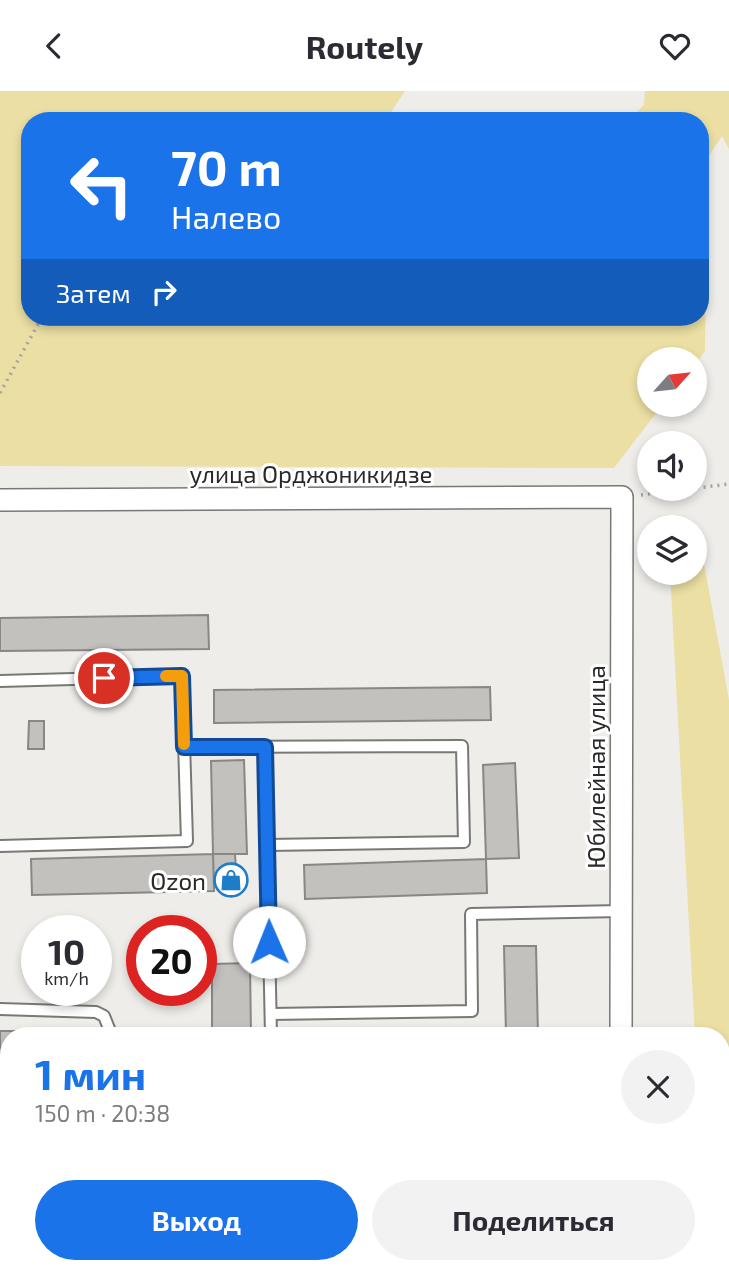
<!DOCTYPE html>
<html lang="ru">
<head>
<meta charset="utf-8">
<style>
	body { margin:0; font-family:"Exo 2",sans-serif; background:#f2f2f3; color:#2b2b33; height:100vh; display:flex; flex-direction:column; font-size:26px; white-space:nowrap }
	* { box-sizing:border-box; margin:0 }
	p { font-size:23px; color:#7c7c81 }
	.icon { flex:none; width:38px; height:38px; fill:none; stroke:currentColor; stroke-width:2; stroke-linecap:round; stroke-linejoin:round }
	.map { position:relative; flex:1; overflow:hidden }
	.sheet { position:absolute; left:0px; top:936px; width:730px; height:247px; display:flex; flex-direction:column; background:#fff; border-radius:28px 28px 0 0; box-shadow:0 4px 10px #0003 }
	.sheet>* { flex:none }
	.hud { position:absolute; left:21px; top:21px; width:688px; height:214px; border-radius:28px; box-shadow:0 4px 10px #0003; background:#1a73e8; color:#fff; overflow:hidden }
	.needle { width:46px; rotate:63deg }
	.controls { position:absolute; left:637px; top:256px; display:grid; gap:14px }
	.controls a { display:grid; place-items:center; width:70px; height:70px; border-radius:50%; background:#fff; box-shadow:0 4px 10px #0003; font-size:35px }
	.speed { position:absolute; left:21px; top:824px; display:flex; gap:14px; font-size:35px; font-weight:700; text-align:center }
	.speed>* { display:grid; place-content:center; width:91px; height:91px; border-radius:50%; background:#fff; box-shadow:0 4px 10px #0003; line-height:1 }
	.speed small { font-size:18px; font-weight:400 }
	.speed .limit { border:10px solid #d22; background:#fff; color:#111 }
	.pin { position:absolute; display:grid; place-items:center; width:60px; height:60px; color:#fff; margin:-30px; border:4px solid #fff; border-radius:50%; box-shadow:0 2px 7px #0007 }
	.me { position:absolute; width:77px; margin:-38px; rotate:359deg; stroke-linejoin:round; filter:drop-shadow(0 0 5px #0008) }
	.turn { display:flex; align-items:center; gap:24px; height:147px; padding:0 35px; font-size:32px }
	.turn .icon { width:91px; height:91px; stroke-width:2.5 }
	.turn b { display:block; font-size:49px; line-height:60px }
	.then { display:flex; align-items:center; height:66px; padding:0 35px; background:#0003; gap:14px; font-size:26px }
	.round { display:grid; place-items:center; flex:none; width:74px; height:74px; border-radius:37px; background:#f2f2f3 }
	.headline { display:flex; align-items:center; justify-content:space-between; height:119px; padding:0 35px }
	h1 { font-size:42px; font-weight:700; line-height:52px; color:#1a73e8 }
	.cta { display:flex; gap:14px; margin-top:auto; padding:14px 35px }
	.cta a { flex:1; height:80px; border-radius:42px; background:#1a73e8; color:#fff; font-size:28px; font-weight:700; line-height:80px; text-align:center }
	.cta a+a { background:#f2f2f3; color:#2b2b33 }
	header { display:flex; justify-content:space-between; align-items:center; height:91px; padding:0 35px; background:#fff; font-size:32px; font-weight:700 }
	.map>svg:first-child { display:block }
</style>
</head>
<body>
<header><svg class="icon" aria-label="back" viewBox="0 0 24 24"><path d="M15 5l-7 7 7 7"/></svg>Routely<svg class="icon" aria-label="heart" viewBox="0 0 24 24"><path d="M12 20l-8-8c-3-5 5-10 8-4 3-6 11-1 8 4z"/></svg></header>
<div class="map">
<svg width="729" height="1182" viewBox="0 0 729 1182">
	<rect width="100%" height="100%" fill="#eeedea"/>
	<!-- green -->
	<path fill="#ebdfa3" d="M 0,0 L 405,0 L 385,30 L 30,30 L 30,226 L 700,226 L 700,113 L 706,117 L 705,260 L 695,273 L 695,268 L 649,268 L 649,313 L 663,313 L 614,377 L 0,375 Z
		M 645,0 L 729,0 L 729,58 L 722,45 L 700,78 L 700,30 L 627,30 L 644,14 Z
		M 698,440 L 729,609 L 729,1182 L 699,1182 L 698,1174 L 721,1174 L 721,945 L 695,945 L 670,481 L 695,481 L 695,442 Z"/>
	<!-- building -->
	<path fill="#c2c1be" stroke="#878783" stroke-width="2" d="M 208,524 L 209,558 L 0,560 L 0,527 Z
		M 490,596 L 491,629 L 214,632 L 214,599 Z
		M 29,630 L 44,630 L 44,658 L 28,658 Z
		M 244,669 L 247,763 L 213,763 L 211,670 Z
		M 515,672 L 519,767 L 486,768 L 483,674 Z
		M 213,763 L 214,800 L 32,804 L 31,768 Z
		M 213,763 L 235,763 L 237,795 L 214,795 Z
		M 486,768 L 487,802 L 305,808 L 304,774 Z
		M 504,855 L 536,855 L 538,945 L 506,945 Z
		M 250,872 L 251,945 L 212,945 L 212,873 Z
		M 0,940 L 26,940 L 26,945 L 9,945 L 9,1013 L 0,1013 Z
		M 47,941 L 96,942 L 96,945 L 47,945 Z"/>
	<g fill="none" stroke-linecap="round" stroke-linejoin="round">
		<defs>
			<path id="service" d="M 0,590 L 182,585 L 187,750 L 0,755
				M 184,656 L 462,655 L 464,751 L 267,754
				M 265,656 L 271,945
				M 0,918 L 96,921 L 104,925 L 112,945
				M 271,923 L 472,920 L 471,823 L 621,820
				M 0,1046 L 9,1046"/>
			<path id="minor" d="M 0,409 L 622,406 L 621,945
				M 621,1182 L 621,1174"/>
		</defs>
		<!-- service casing -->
		<use href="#service" stroke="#787875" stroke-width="14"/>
		<!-- minor casing -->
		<use href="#minor" stroke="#787875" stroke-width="24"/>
		<!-- path -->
		<path stroke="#a6a5a3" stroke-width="3.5" stroke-dasharray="2 5" stroke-linecap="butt" d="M 0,302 L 42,226
			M 641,404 L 729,393"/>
		<!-- service -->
		<use href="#service" stroke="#fff" stroke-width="10"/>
		<!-- minor -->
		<use href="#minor" stroke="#fff" stroke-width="21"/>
	</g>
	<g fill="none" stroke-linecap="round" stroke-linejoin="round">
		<defs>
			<path id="route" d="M 104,587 L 182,585 L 184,656 L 265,656 L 269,851"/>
		</defs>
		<!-- route casing -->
		<use href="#route" stroke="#114b97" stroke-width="18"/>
		<!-- route -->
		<use href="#route" stroke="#1a73e8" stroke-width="12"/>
		<!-- slow -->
		<path stroke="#f59e0b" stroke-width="12" d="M 166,585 L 182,585 L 184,653"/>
	</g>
	<!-- icons -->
	<defs>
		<symbol id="shop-ring" viewBox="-11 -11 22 22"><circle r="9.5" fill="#fff" stroke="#1d7dc9" stroke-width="1.5"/><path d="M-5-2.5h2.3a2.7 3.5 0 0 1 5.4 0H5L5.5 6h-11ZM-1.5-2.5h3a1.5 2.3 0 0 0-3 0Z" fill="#1d7dc9"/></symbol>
	</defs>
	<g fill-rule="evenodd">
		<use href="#shop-ring" x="212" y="770" width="38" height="38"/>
	</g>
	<g text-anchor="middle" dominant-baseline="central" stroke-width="6" stroke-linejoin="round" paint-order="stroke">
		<!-- street labels -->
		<g font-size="24" fill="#292927" stroke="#fff">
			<text x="311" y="382">улица Орджоникидзе</text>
			<text transform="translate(595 676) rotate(-90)">Юбилейная улица</text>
		</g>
		<!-- poi labels -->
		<g font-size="24" fill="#292927" stroke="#fff" text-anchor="end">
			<text x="206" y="789">Ozon</text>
		</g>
	</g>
</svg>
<div class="controls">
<a><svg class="needle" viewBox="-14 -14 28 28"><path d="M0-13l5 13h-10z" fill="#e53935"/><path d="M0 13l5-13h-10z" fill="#7c7c81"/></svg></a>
<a><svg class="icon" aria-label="sound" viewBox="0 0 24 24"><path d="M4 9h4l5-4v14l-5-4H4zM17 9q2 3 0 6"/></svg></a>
<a><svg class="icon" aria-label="layers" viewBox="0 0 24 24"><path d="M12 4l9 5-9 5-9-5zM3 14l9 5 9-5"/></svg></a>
</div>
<div class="speed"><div>10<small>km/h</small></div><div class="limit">20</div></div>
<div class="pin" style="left:104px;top:587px;background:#d93025"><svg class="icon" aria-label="arrive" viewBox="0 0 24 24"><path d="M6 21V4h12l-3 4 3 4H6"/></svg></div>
<svg class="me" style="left:269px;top:851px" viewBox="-20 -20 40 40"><circle r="19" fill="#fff"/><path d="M0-13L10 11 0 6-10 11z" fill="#1a73e8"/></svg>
<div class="hud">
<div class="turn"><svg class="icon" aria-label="left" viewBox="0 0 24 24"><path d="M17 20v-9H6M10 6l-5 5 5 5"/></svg><div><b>70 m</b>Налево</div></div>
<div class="then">Затем<svg class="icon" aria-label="right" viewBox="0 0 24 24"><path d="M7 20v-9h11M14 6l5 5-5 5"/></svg></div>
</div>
<section class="sheet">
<div class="headline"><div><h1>1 мин</h1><p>150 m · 20:38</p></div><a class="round"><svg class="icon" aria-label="close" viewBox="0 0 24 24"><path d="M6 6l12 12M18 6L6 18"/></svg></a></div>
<div class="cta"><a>Выход</a><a>Поделиться</a></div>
</section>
</div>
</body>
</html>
